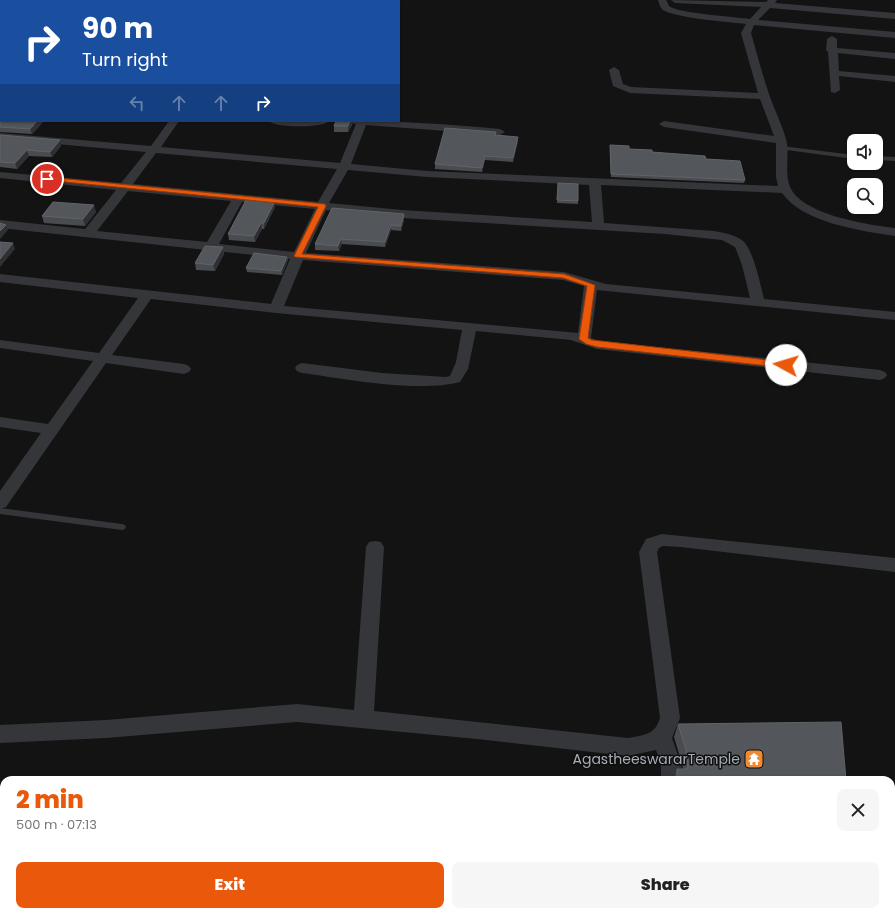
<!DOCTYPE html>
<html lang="en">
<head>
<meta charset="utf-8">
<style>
	body { margin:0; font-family:Poppins,sans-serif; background:#f6f6f6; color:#222; height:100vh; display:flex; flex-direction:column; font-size:15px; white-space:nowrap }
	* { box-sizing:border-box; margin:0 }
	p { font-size:13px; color:#767676 }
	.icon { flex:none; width:22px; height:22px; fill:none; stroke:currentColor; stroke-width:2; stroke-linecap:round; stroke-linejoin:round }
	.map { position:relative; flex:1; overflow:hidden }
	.details { position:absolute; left:0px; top:776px; width:895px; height:140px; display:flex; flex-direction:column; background:#fff; border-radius:12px 12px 0 0; box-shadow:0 1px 3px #0004 }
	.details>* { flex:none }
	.banner { position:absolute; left:0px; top:0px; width:400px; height:122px; box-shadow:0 1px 3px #0004; background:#1a4fa0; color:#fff; overflow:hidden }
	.tools { position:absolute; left:847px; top:134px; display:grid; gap:8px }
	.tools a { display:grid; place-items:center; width:36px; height:36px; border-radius:8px; background:#fff; box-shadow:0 1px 3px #0004; font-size:20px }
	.pin { position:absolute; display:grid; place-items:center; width:34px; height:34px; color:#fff; margin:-17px; border:2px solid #fff; border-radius:50%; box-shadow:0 1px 4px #0007 }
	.me { position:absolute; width:44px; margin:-22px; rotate:276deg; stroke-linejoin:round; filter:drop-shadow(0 0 3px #0008) }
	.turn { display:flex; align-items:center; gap:14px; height:84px; padding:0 16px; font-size:18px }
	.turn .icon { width:52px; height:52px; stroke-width:2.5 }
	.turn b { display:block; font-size:28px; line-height:34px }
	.lanes { display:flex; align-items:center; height:38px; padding:0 16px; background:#0003; justify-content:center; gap:20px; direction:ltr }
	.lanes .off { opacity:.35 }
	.round { display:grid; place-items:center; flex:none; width:42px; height:42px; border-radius:8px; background:#f6f6f6 }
	.headline { display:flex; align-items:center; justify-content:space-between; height:68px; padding:0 16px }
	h1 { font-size:24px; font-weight:800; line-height:30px; color:#ea580c }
	.button { display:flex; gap:8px; margin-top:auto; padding:8px 16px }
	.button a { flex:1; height:46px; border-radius:8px; background:#ea580c; color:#fff; font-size:16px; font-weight:800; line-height:46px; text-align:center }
	.button a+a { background:#f6f6f6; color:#222 }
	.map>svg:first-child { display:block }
</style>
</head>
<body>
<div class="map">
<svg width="895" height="916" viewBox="0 0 895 916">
	<rect width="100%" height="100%" fill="#131314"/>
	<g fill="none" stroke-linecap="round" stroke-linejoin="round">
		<!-- lane -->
		<path fill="#343639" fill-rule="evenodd" d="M 781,146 L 854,155 L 854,159 L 779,149 L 778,148 Z
			M 876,156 L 895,157 L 895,161 L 876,160 Z
			M 0,508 L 122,524 L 125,525 L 126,527 L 125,529 L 122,530 L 0,514 Z"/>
		<!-- street -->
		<path fill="#343639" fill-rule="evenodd" d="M 658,0 L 666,0 C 667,1 668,5 669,6 C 676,13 737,17 750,19 L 761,7 L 675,3 L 671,0 L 766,2 L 768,0 L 777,0 L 775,3 L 895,13 L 895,19 L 770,8 L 758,20 L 895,32 L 895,38 L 754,25 L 751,33 C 757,54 763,77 770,97 C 775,111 782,125 786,139 C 790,154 784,172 790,187 C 802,215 869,225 895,228 L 895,236 C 862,231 803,223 782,193 L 601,185 L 604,223 L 714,231 C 724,233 738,235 745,243 C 755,256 760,284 764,299 L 895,312 L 895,320 L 597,290 L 591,338 L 599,341 L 880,370 L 885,372 L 887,375 L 885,378 L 880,380 L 597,349 L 571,340 L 476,331 L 468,369 L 460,382 C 418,393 346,379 302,373 L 297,371 L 295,368 L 297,365 L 302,363 L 382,373 L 446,377 L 450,376 L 456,362 L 462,330 L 276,313 L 151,299 L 112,355 L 184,364 L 189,366 L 191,369 L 189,372 L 184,374 L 106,363 L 6,507 L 0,509 L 0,491 L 41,433 L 0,427 L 0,417 L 48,424 L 93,361 L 0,348 L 0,340 L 99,353 L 138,298 L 0,282 L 0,274 L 271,304 L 290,259 L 0,228 L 0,220 L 85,229 L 116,190 L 0,178 L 0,172 L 121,183 L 146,152 L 0,139 L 0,133 L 151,146 L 169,121 L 179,121 L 161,147 L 340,163 L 356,124 L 349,123 L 348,121 C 399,121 449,124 500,129 L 505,132 L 500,135 L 366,125 L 351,164 L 427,171 L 778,186 L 776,177 L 776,143 L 664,127 L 659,124 L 664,121 L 774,136 L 760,99 L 630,93 L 613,86 L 609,70 L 614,67 L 619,70 L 623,84 L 631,87 L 758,93 L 741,33 L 746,24 C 731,22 671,18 662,9 C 660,7 659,3 658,0 ZM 156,153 L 337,169 L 318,202 L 133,184 ZM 348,170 L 427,177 L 589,185 L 592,222 L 402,210 L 329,203 ZM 128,191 L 231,201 L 207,242 L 97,231 ZM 242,202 L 315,209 L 294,252 L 219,244 ZM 326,210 L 402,218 L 665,234 L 722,240 L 735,247 L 742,265 L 750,298 L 606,284 L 564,272 L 306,253 ZM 303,260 L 563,280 L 584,286 L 578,333 L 284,306 Z
			M 832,36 L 837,39 L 837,48 L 895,53 L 895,59 L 838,53 L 839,71 L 895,76 L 895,82 L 839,76 L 840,90 L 835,93 L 831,92 L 828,52 L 826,50 L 827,39 Z
			M 0,37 L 1,37 L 1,43 L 0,43 Z
			M 0,62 L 1,62 L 1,68 L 0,68 Z
			M 269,121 L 329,121 C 324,128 274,128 269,121 Z
			M 662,534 L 895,558 L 895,572 L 681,547 L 663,546 L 659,548 L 657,552 L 680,718 L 672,738 L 681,764 L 683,780 L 661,780 L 661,764 L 656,750 L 628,756 L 477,739 L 297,722 L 106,738 L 0,743 L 0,725 L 106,720 L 297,704 L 354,710 L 366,547 L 369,542 L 375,541 L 381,542 L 384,547 L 374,711 L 628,738 C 644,735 655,735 660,718 L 639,552 L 646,539 Z"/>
		<!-- secondary -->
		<path fill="#424549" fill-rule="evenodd" d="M 0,12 L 1,12 L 1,20 L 0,20 Z"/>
	</g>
	<!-- wall -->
	<path fill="#494b4f" d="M 0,96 L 1,121 L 44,121 L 32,134 L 0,132 Z
		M 336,121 L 351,121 L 352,125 L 348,132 L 334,132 L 334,126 Z
		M 496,132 L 496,135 L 518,141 L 513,162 L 485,160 L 482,172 L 435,169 L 435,164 Z
		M 0,135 L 61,146 L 52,157 L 29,156 L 17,169 L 0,167 Z
		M 610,145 L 629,149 L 706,159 L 745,180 L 744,183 L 611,177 Z
		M 558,183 L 578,201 L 578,204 L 557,203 Z
		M 275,201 L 275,207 L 264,229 L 262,229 L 255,242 L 229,240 L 228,234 Z
		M 96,212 L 85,226 L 44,223 L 42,216 Z
		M 404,214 L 404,220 L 401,231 L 391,230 L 385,247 L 342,244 L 339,251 L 315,250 L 315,244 Z
		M 223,247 L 224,254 L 215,271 L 196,270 L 195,263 Z
		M 287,257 L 288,260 L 282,275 L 247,272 L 246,268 Z
		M 678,724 L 846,780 L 674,780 L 677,769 L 683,769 L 682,764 L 674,737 Z"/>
	<!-- shaded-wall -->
	<path fill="#2f3033" d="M 37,121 L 44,121 L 32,134 L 30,129 Z
		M 350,121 L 351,121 L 352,125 L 348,132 L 348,126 Z
		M 518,137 L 518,141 L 513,162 L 513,158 Z
		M 60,140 L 61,146 L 52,157 L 50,152 Z
		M 27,150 L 29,156 L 17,169 L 15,163 Z
		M 485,156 L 485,160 L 482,172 L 482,168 Z
		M 275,201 L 275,207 L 264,229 L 264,223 Z
		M 94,205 L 96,212 L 85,226 L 83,219 Z
		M 404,214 L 404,220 L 401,231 L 401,226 Z
		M 261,223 L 262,229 L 255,242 L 254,236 Z
		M 6,225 L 8,230 L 0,239 L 0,231 Z
		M 391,225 L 391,230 L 385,247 L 385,242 Z
		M 341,239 L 342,244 L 339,251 L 338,246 Z
		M 13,243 L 15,249 L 0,267 L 0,259 Z
		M 223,247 L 224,254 L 215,271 L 213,265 Z
		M 287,257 L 288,260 L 282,275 L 281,271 Z"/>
	<!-- building -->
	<path fill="#53565a" stroke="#606468" d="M 145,0 L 221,0 L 220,1 L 144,1 Z
		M 0,96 L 1,96 L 1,121 L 37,121 L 30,129 L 0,127 Z
		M 336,121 L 350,121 L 348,126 L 334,126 Z
		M 445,128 L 496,132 L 495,135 L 518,137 L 513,158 L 485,156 L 482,168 L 435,164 Z
		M 0,135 L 60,140 L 50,152 L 27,150 L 15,163 L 0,162 Z
		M 610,145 L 629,146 L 629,149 L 652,150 L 652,152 L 705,156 L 706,159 L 740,161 L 745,180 L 611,174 Z
		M 558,183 L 578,184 L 578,201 L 557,200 Z
		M 247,198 L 275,201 L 264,223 L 261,223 L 254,236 L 228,234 Z
		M 53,202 L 94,205 L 83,219 L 42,216 Z
		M 332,208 L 404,214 L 401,226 L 391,225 L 385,242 L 341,239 L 338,246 L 315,244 Z
		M 0,223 L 6,225 L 0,231 Z
		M 0,242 L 13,243 L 0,259 Z
		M 205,246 L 223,247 L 213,265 L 195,263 Z
		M 254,253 L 287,257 L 281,271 L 246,268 Z
		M 841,722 L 846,780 L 677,780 L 677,769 L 687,769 L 688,767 L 686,750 L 678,724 Z"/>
	<!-- route -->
	<path fill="#ea580c" stroke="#983908" d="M 47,177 L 325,204 L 326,206 L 302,254 L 564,274 L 595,285 L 588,338 L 592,340 L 786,362 L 790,365 L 786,368 L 597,347 L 586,344 L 579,339 L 587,286 L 563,278 L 295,257 L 294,256 L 318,207 L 45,180 L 44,179 Z"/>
	<!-- icons -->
	<defs>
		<symbol id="temple-square" viewBox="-11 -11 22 22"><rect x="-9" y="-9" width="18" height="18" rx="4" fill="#ee8a31" stroke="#0e0e0f"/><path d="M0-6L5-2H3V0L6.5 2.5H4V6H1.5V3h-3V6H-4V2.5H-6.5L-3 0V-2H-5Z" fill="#fff"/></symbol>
	</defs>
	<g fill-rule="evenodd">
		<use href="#temple-square" x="743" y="748" width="22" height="22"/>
	</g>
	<g text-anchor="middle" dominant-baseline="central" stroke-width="3" stroke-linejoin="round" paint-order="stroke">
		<!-- near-poi labels -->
		<g font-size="14" fill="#a5adb5" stroke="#0e0e0f" text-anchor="end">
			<text x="740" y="759">AgastheeswararTemple</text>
		</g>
	</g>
</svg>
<div class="tools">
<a><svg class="icon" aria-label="sound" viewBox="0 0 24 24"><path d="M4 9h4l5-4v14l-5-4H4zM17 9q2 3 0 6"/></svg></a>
<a><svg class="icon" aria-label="search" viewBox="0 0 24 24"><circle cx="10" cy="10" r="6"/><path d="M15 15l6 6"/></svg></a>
</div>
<div class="pin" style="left:47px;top:179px;background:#d93025"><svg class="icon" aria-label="arrive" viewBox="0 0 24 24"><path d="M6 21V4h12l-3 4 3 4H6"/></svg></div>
<svg class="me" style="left:786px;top:365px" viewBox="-20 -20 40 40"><circle r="19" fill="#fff"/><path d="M0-13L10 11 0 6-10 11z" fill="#ea580c"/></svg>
<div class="banner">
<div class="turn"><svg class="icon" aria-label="right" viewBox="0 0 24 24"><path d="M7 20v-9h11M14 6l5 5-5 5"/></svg><div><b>90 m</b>Turn right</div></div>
<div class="lanes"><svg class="icon off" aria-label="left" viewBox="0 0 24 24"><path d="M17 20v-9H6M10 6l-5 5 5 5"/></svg><svg class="icon off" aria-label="ahead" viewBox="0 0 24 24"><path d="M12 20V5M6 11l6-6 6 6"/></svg><svg class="icon off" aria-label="ahead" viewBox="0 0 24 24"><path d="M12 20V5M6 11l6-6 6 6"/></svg><svg class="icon" aria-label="right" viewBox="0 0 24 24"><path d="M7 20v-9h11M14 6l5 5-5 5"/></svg></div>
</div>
<section class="details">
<div class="headline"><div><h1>2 min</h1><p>500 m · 07:13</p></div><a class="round"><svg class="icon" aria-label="close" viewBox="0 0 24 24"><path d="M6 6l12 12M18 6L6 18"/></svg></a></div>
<div class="button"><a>Exit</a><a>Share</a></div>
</section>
</div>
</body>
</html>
